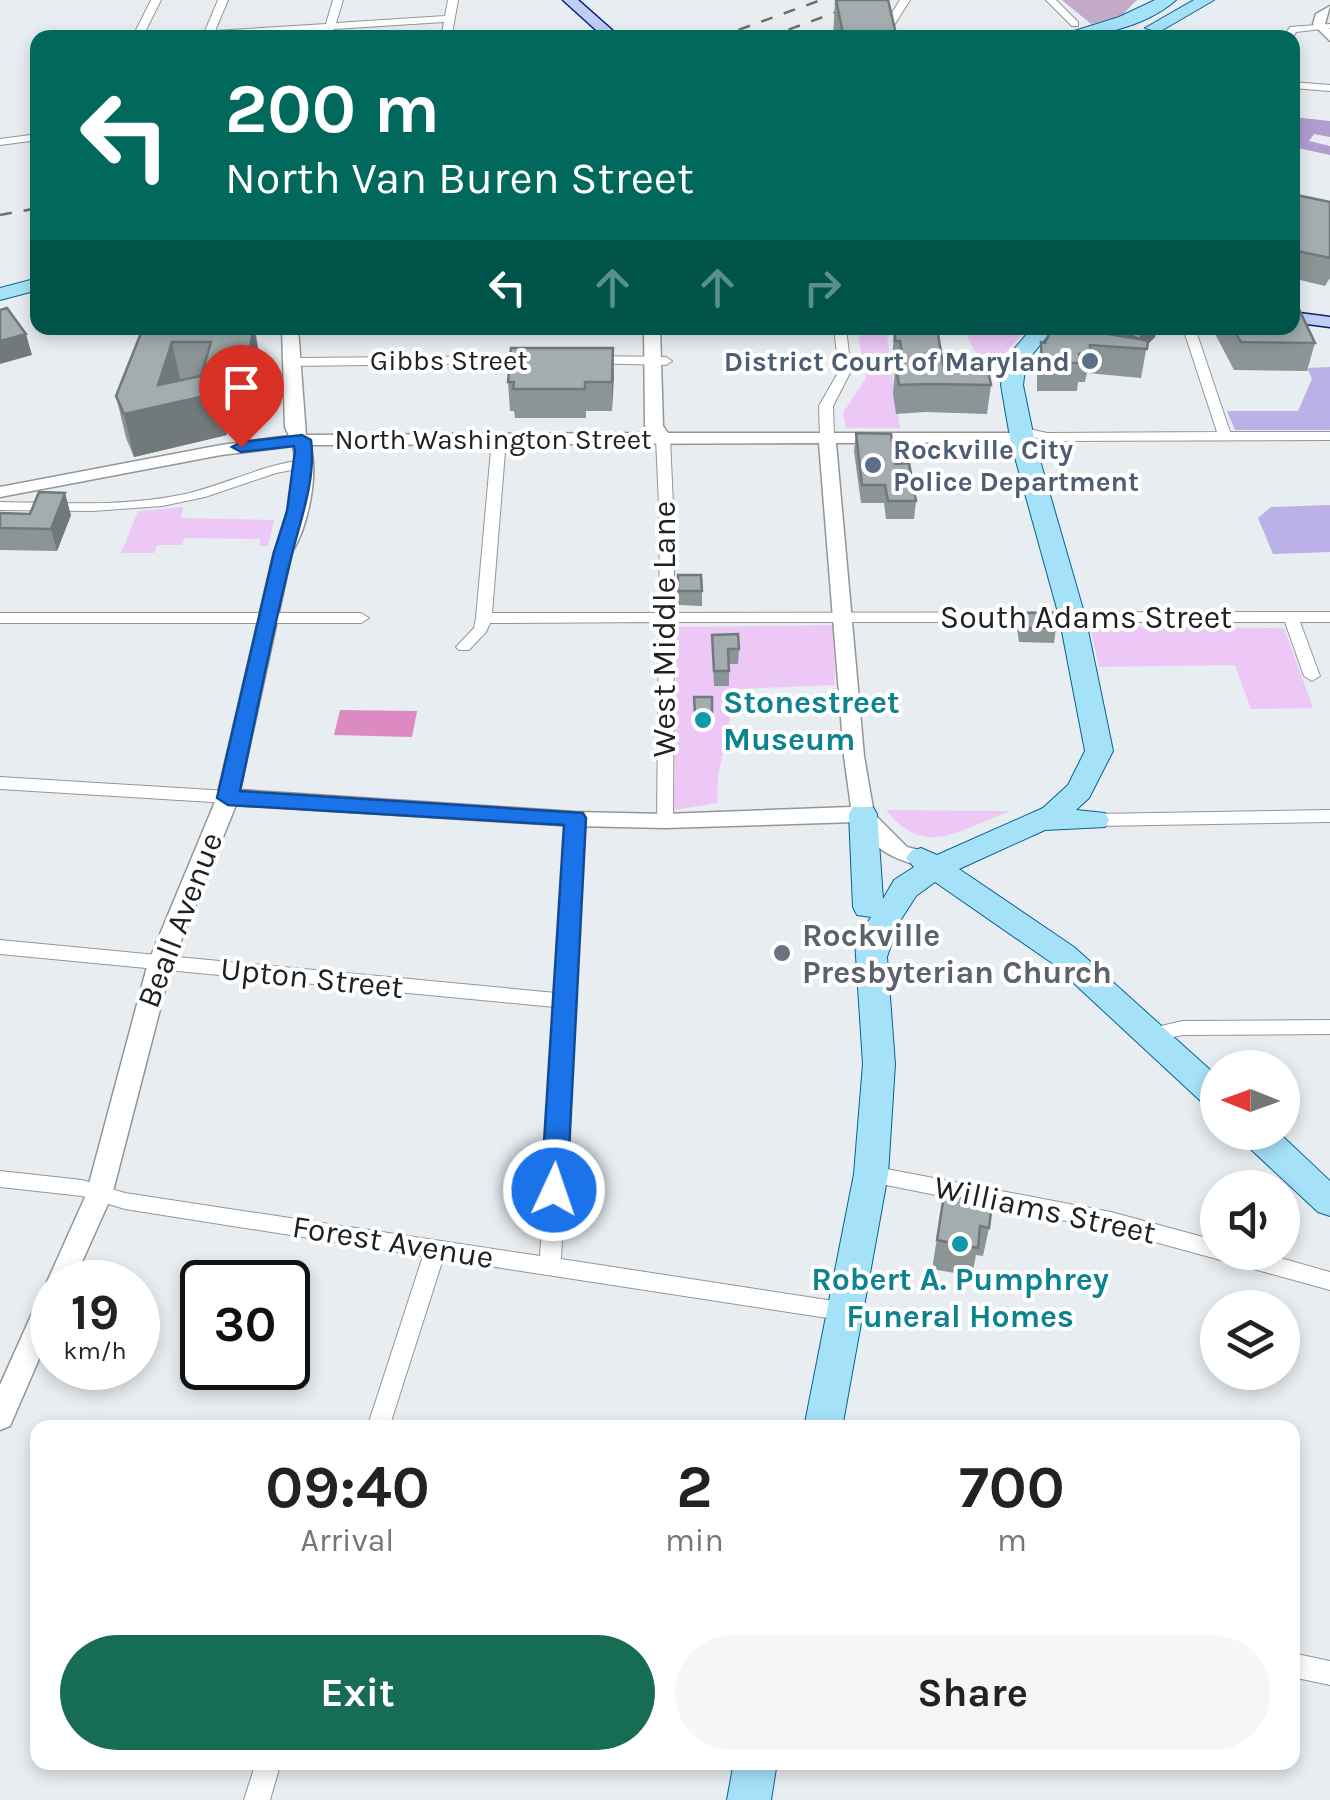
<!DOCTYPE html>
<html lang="en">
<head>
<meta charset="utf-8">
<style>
	body { margin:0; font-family:Karla,sans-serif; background:#f6f6f6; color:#222; height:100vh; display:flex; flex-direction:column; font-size:38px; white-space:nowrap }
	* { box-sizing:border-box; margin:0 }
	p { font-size:32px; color:#767676 }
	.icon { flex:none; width:55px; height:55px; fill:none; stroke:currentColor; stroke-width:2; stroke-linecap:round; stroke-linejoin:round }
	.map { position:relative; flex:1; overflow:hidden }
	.details { position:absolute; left:30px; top:1420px; width:1270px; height:350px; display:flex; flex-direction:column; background:#fff; border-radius:20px; box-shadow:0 5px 15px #0003 }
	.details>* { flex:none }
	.banner { position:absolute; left:30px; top:30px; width:1270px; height:305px; border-radius:20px; box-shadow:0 5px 15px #0003; background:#00695c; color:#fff; overflow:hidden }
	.needle { width:65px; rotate:271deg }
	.controls { position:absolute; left:1200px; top:1050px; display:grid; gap:20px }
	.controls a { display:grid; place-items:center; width:100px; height:100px; border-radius:50%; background:#fff; box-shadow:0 5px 15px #0003; font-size:50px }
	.speed { position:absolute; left:30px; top:1260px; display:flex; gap:20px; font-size:50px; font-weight:700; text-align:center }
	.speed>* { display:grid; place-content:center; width:130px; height:130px; border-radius:50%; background:#fff; box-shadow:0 5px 15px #0003; line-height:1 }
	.speed small { font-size:25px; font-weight:400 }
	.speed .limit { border:5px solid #111; border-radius:15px; background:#fff; color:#111 }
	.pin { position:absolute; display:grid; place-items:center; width:85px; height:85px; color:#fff; margin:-102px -42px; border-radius:50% 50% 50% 0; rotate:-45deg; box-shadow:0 0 10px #0007 }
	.pin .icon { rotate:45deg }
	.me { position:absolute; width:110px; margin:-55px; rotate:3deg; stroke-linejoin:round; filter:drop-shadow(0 0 8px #0008) }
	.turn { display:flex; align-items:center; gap:35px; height:210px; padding:0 30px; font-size:45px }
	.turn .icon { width:130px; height:130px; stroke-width:2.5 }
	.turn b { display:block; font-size:70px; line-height:85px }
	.lanes { display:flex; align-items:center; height:95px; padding:0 30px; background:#0003; justify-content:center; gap:50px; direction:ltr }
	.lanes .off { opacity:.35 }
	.eta { display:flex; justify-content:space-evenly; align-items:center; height:170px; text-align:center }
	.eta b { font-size:60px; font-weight:700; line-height:70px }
	.primary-button { display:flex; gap:20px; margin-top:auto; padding:20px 30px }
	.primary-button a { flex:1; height:115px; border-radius:60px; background:#176d53; color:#fff; font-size:40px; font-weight:700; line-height:115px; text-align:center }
	.primary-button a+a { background:#f6f6f6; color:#222 }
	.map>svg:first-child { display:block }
</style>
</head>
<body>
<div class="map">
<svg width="1330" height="1800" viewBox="0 0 1330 1800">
	<rect width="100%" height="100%" fill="#e8edf1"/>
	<!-- grass -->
	<path fill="#bcb0e8" d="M 1330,367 L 1330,430 L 1235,430 L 1227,411 L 1298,411 L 1312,379 L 1307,368 Z
		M 1330,505 L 1330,552 L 1273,554 L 1258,518 L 1271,507 Z"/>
	<!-- forest -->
	<path fill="#b19ece" d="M 1293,117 L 1330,121 L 1330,137 L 1314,134 L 1309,141 L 1330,146 L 1330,155 L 1293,147 Z"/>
	<!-- cemetery -->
	<path fill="#c4aac9" d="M 1062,0 L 1137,0 L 1121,16 L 1091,24 Z"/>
	<!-- park -->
	<path fill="#edc8f7" d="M 857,328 L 900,328 L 898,334 L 887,335 L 900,428 L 846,428 L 843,413 L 866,378 Z
		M 954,328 L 1028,328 L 987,373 L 965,333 Z
		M 183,507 L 181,518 L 274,520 L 268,546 L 260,546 L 260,539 L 185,538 L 182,545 L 157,545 L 154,553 L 121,553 L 138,511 Z
		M 833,625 L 835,685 L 736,689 L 736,716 L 730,716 C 728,747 714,772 718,803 L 674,810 L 677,627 Z
		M 1090,626 L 1284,628 L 1313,708 L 1251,709 L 1235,665 L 1099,667 Z
		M 886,810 L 1011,811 C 959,829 925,860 886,810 Z"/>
	<!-- pitch -->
	<path fill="#dc8ac2" d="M 340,710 L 417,711 L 412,737 L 334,735 Z"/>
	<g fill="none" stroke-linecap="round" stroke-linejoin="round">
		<defs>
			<path id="minor" d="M 151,0 L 161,0 L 143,36 L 205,31 L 218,0 L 228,0 L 215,31 L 326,24 L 333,0 L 343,0 L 336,23 L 445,16 L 448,0 L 458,0 L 452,34 L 447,37 L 442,34 L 444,22 L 334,29 L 328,35 L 324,30 L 201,38 L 132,38 Z
				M 900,0 L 910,0 L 893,27 L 893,38 L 883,38 L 883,27 Z
				M 1046,0 L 1056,0 L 1078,22 L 1078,26 L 1072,26 Z
				M 1330,24 L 1330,28 L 1296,32 L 1292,39 L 1283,38 L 1290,27 Z
				M 1292,82 L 1330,85 L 1330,91 L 1292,88 Z
				M 38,134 L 38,140 L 0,145 L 0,139 Z
				M 834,328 L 846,328 L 851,371 L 833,406 L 834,437 L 827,441 L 820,437 L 819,406 L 839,371 Z
				M 1183,328 L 1195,328 L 1230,432 L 1330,432 L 1330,440 L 1047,441 L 1013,431 L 1020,427 L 1047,433 L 1217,432 Z
				M 531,356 L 537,360 L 535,363 L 291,366 L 285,362 L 291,358 Z
				M 592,356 L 666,357 L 672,361 L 666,365 L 588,363 L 586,360 Z
				M 663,434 L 670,438 L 674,528 L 674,613 L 1330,612 L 1330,622 L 1300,622 L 1320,676 L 1312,681 L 1304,676 L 1285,622 L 674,622 L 673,821 L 665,827 L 659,825 L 657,821 L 659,622 L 490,623 L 486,632 L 469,650 L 459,650 L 456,647 L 474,628 L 476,618 L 492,439 L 499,435 L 506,439 L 492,613 L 659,613 L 660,528 L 656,438 Z
				M 303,460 L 308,461 L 308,467 L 276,473 L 205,497 L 162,506 L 92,511 L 0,510 L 0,502 C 61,503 125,507 185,494 C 225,485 261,465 303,460 Z
				M 0,613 L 361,613 L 369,618 L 361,623 L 0,623 Z
				M 0,777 L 228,791 L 236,797 L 228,803 L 0,789 Z
				M 1330,810 L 1330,822 L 1095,826 L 1087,820 L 1095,814 Z
				M 575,813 L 583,819 L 561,1259 L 847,1303 L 854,1306 L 858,1312 L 854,1318 L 847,1321 L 443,1259 L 389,1428 L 367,1428 L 423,1256 L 125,1209 L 82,1196 L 0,1187 L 0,1171 L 82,1180 L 125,1193 L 540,1256 L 555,1007 L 0,954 L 0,940 L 556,993 L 567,819 Z
				M 1330,1020 L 1330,1034 L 1183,1035 L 1150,1042 L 1143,1040 L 1141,1035 L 1143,1030 L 1183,1021 Z
				M 871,1166 L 1111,1212 L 1218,1241 L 1218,1252 L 1259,1252 L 1330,1272 L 1330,1290 L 1111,1230 L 871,1182 L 864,1180 L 861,1174 L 864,1168 Z
				M 1292,1653 L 1330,1661 L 1330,1685 L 1292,1677 Z
				M 256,1762 L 281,1762 L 270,1800 L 244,1800 Z"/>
			<path id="tertiary" d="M 1330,6 L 1325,24 L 1330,29 L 1330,41 L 1313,24 L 1316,14 Z
				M 282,328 L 298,328 L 306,435 L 651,433 L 645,426 L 644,328 L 660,328 L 663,426 L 668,433 L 1028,433 L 1031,437 L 1022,442 L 836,443 L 864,756 L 874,814 L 907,847 L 926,852 L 929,857 L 918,865 C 892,859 870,846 856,822 L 665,828 L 575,826 L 236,805 L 172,963 L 112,1195 L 73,1282 L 52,1282 L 52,1329 L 10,1426 L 0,1430 L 0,1385 L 42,1291 L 50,1288 L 47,1282 L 86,1195 L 148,963 L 217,797 L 274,552 C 290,527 300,476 293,446 L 221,455 L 0,497 L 0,487 L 221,445 L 289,436 L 285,427 ZM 819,443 L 844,756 L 851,807 L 665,814 L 575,812 L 240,790 L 292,552 C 308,527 319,474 310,445 Z"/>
			<path id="secondary" d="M 563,0 L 578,0 L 621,38 L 605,38 Z
				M 1292,312 L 1330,317 L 1330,327 L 1292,322 Z"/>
			<path id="primary" d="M 1155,0 L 1176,0 C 1144,28 1093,38 1052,38 L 1119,17 Z
				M 1194,0 L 1214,0 L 1159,32 L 1145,28 Z
				M 38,278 L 38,290 L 0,300 L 0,288 Z
				M 1032,328 L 1054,328 L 1026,362 L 1023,385 L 1035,443 L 1085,616 L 1113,751 L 1089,798 L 1076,810 L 1105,813 L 1109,820 L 1105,827 L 1045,830 L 959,869 L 1074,947 L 1218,1077 L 1218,1110 L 1206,1106 L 1052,963 L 935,882 L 916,896 L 898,924 L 887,957 L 895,1064 L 888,1174 L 842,1428 L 804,1428 L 854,1174 L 863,1064 L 855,941 L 871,917 L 857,915 L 853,907 L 849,814 L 853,807 L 873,807 L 877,814 L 883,899 L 894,880 L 914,867 L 906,858 L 911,851 L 921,848 L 937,855 L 1043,808 L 1068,785 L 1085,751 L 1059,616 L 1011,443 L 1001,385 L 1004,361 Z
				M 1238,1132 L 1278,1132 L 1330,1181 L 1330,1216 L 1318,1212 L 1243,1142 Z
				M 734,1762 L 777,1762 L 771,1800 L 727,1800 Z"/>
		</defs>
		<!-- minor casing -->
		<use href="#minor" stroke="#959595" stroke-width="2"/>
		<!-- tertiary casing -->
		<use href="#tertiary" stroke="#959595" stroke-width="3"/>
		<!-- secondary casing -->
		<use href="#secondary" stroke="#0a1f75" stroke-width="3"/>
		<!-- primary casing -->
		<use href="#primary" stroke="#076296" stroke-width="2"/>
		<!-- minor -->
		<use href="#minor" fill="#fff" fill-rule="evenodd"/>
		<!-- tertiary -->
		<use href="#tertiary" fill="#fff" fill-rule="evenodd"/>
		<!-- secondary -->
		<use href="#secondary" fill="#bfcdf7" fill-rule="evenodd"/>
		<!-- primary -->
		<use href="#primary" fill="#a5e2f8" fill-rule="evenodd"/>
		<!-- rail -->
		<path stroke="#6f6f6f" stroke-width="2.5" stroke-dasharray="12 12" stroke-linecap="butt" d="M 716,38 L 821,0
			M 766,38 L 869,0
			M 0,215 L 38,208"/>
	</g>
	<!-- wall -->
	<path fill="#8c9596" d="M 835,0 L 888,0 L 897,38 L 833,38 Z
		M 1292,194 L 1330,202 L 1330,278 L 1325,286 L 1292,278 Z
		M 143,328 L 255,328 L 261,366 L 250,428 L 225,428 L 227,435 L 134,457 L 126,438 L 116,396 Z
		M 894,328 L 937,328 L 943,365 L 991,385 L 987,414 L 925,412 L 896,414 L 893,394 L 895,369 L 892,369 Z
		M 1052,328 L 1157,328 L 1155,337 L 1147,345 L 1141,378 L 1087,373 L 1085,382 L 1078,382 L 1077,391 L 1037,391 L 1037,370 L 1041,342 L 1045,343 Z
		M 1212,328 L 1292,328 L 1315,343 L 1307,371 L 1234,370 Z
		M 613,348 L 612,411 L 586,411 L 586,418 L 515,418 L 514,411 L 510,411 L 508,382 Z
		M 856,433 L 895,464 L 916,501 L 914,519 L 886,519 L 884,503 L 861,503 L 854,451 Z
		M 0,513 L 71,515 L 57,551 L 0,550 Z
		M 678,575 L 702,591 L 702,606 L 678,605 Z
		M 1019,613 L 1056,628 L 1054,643 L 1019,642 L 1017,628 Z
		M 712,635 L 739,649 L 738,664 L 729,664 L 729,686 L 714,686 Z
		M 694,697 L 712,712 L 712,728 L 695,728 Z
		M 944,1195 L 989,1228 L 983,1256 L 976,1255 L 972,1276 L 932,1269 Z"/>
	<!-- shaded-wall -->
	<path fill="#72797a" d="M 254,328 L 261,366 L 250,428 L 242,385 Z
		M 1146,328 L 1157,328 L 1155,337 L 1143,349 L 1140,339 Z
		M 26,334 L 32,355 L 0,364 L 0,341 Z
		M 172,342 L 181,384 L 218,393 L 227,435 L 134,457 L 124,414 L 158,385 Z
		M 613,348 L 614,377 L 612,411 L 612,382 Z
		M 65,493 L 71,515 L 57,551 L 51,529 Z"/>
	<!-- building -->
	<path fill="#a3adaf" stroke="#72797a" stroke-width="2.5" fill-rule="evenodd" d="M 836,0 L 888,0 L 897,38 L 844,38 Z
		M 1292,194 L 1330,202 L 1330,258 L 1292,250 Z
		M 1292,303 L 1296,303 L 1315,343 L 1241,342 L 1233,328 L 1292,328 Z
		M 7,308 L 26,334 L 0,341 L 0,310 Z
		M 143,328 L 254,328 L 242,385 L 215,385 L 218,393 L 124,414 L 116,396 ZM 172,342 L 211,342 L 201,376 L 158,385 Z
		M 895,328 L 937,328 L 943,365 L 987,366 L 991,385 L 928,384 L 899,385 L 896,366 L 904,366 L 900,341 L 895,341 Z
		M 1052,328 L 1071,328 L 1139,339 L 1113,328 L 1146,328 L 1140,339 L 1148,341 L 1147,349 L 1090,345 L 1090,354 L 1079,354 L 1082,363 L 1042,363 L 1041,342 L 1045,343 Z
		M 511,348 L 613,348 L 612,382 L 585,382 L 585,389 L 513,389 L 514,382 L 508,382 Z
		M 856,433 L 891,434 L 895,464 L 909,463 L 916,501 L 888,501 L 885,485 L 862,485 Z
		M 39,492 L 65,493 L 51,529 L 0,528 L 0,513 L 30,514 Z
		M 678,575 L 701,575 L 702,591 L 678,591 Z
		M 1019,613 L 1053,613 L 1056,628 L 1022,628 Z
		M 738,634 L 739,649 L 728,649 L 729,671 L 714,671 L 712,635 Z
		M 694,697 L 712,697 L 712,712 L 695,713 Z
		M 944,1195 L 992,1204 L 989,1228 L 980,1226 L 978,1248 L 937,1240 Z"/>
	<!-- route -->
	<path fill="#1a73e8" stroke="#114b97" stroke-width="2.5" d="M 302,435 L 311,440 C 316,479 301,518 292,554 C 272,633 257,712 240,791 L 583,813 L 586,818 L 567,1190 L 563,1197 L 554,1201 L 545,1197 L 541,1190 L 564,825 L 228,805 L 217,798 L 274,552 L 287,511 L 295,451 L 294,446 L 241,452 L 232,447 L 241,442 Z"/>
	<!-- markers -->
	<g fill="#5c6f8a" stroke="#fff" stroke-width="4">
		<circle cx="1090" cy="361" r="10"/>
		<circle cx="873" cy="465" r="10"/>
	</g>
	<g fill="#0f9aa8" stroke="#fff" stroke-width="4">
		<circle cx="703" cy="720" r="10"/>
		<circle cx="960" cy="1244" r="10"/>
	</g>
	<circle fill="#6b7280" stroke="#fff" stroke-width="4" cx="782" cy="953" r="10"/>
	<g text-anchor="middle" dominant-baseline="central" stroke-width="8" stroke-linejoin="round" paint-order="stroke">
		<!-- far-street labels -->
		<g font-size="28" fill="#212121" stroke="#fff">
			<text x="449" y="360">Gibbs Street</text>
			<text x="493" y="439">North Washington Street</text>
		</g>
		<!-- far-service labels -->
		<g font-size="28" font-weight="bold" fill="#4e5e75" stroke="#fff" text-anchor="end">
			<text x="1070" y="361">District Court of Maryland</text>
			<text x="893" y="449" text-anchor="start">Rockville City<tspan x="893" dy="32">Police Department</tspan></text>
		</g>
		<!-- street labels -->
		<g font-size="32" fill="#212121" stroke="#fff">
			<text x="1086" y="617">South Adams Street</text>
			<text transform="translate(664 629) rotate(-90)">West Middle Lane</text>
			<text transform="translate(180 920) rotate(-69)">Beall Avenue</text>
			<text transform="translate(312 978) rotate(6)">Upton Street</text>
			<text transform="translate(1045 1210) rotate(12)">Williams Street</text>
			<text transform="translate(393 1242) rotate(9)">Forest Avenue</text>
		</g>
		<!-- culture labels -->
		<g font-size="32" font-weight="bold" fill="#0d838f" stroke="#fff" text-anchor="start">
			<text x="723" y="702">Stonestreet<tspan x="723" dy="37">Museum</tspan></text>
			<text x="960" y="1279" text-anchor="middle">Robert A. Pumphrey<tspan x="960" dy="37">Funeral Homes</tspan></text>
		</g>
		<!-- worship labels -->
		<g font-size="32" font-weight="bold" fill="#5b616d" stroke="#fff" text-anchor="start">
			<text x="802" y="935">Rockville<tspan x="802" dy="37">Presbyterian Church</tspan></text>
		</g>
	</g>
</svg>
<div class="controls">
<a><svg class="needle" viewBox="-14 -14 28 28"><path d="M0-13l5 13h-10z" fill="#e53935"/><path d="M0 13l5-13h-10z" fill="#767676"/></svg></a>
<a><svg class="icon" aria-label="sound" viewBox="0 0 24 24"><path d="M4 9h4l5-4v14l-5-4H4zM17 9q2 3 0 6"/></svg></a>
<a><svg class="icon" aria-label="layers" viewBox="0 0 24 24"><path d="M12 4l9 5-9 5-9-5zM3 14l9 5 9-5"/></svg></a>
</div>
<div class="speed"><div>19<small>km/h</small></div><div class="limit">30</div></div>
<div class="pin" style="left:241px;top:447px;background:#d93025"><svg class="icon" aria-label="arrive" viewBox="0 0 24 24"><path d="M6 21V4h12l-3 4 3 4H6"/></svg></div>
<svg class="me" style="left:554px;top:1190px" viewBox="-20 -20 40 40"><circle r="17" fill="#1a73e8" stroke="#fff" stroke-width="3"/><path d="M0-11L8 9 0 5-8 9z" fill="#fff"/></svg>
<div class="banner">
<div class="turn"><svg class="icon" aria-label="left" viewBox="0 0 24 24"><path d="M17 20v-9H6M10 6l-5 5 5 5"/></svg><div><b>200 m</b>North Van Buren Street</div></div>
<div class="lanes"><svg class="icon" aria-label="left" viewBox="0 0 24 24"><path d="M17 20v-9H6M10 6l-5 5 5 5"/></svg><svg class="icon off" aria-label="ahead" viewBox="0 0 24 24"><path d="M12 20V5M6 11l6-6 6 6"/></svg><svg class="icon off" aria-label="ahead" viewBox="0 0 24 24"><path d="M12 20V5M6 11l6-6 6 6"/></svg><svg class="icon off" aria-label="right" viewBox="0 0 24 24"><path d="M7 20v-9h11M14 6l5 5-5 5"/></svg></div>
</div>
<section class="details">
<div class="eta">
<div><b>09:40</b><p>Arrival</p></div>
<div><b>2</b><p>min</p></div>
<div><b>700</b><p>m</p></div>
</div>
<div class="primary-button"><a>Exit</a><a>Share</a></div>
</section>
</div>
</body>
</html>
